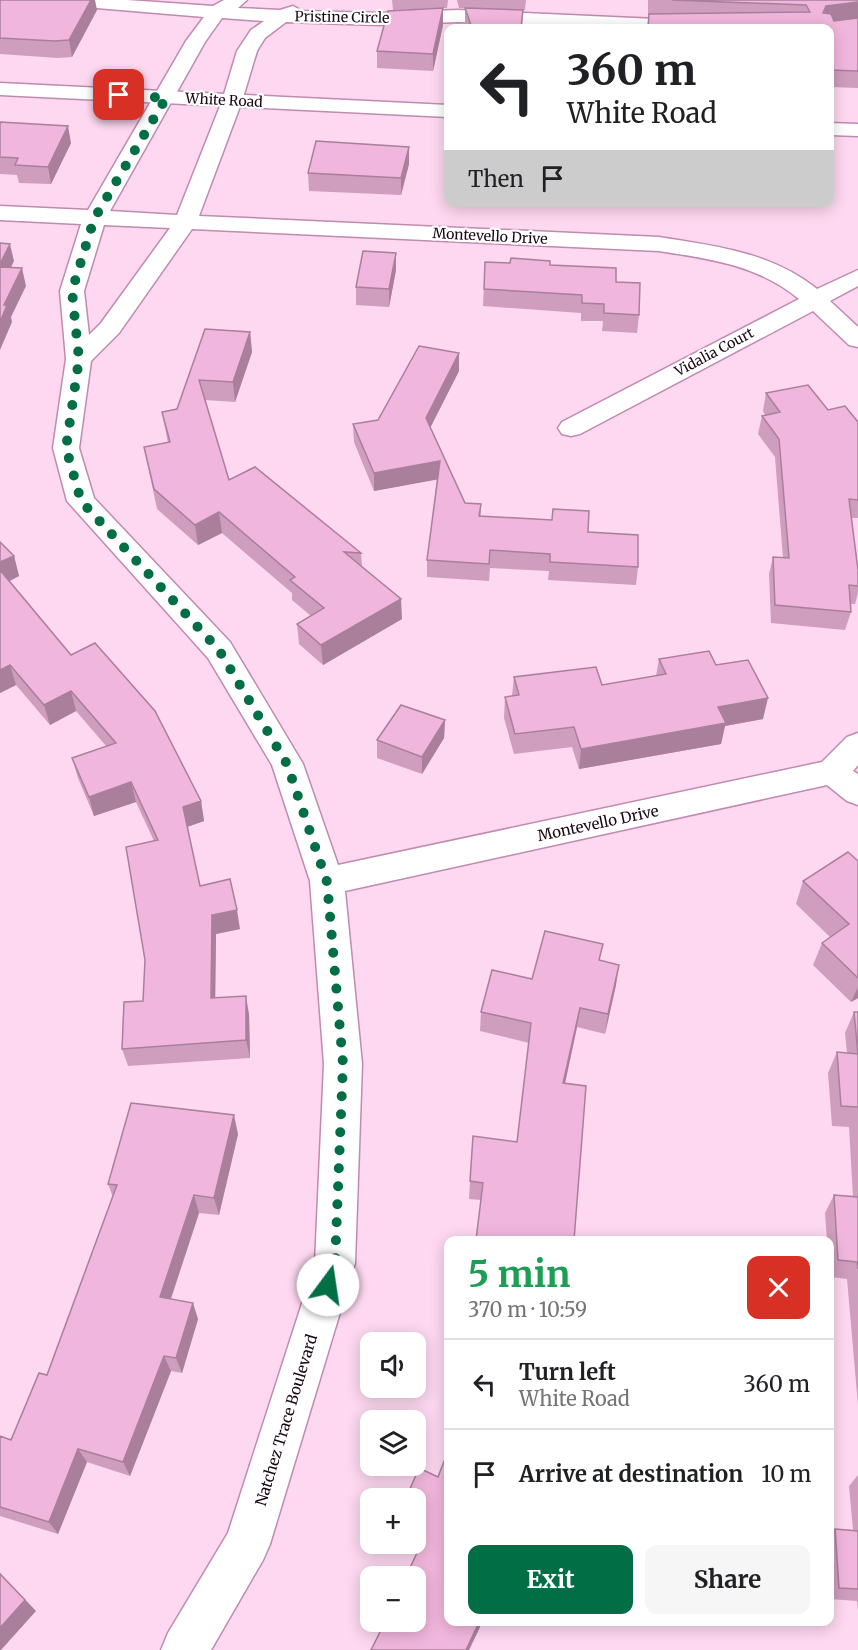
<!DOCTYPE html>
<html lang="en">
<head>
<meta charset="utf-8">
<style>
	body { margin:0; font-family:Merriweather,serif; background:#f6f6f6; color:#202124; height:100vh; display:flex; flex-direction:column; font-size:22px; white-space:nowrap }
	* { box-sizing:border-box; margin:0 }
	p { font-size:20px; color:#757577 }
	.icon { flex:none; width:33px; height:33px; fill:none; stroke:currentColor; stroke-width:2; stroke-linecap:round; stroke-linejoin:round }
	.map { position:relative; flex:1; overflow:hidden }
	.details { position:absolute; left:444px; top:1236px; width:390px; height:390px; display:flex; flex-direction:column; background:#fff; border-radius:12px; box-shadow:0 3px 15px #0003 }
	.details>* { flex:none }
	.banner { position:absolute; left:444px; top:24px; width:390px; height:183px; border-radius:12px; box-shadow:0 3px 15px #0003; background:#fff; color:#202124; overflow:hidden }
	.buttons { position:absolute; left:360px; top:1332px; display:grid; gap:12px }
	.buttons a { display:grid; place-items:center; width:66px; height:66px; border-radius:12px; background:#fff; box-shadow:0 3px 15px #0003; font-size:30px }
	.pin { position:absolute; display:grid; place-items:center; width:51px; height:51px; color:#fff; margin:-26px; border-radius:12px; box-shadow:0 3px 9px #0006 }
	.me { position:absolute; width:66px; margin:-33px; rotate:14deg; stroke-linejoin:round; filter:drop-shadow(0 0 4px #0008) }
	.turn { display:flex; align-items:center; gap:21px; height:126px; padding:0 24px; font-size:27px }
	.turn .icon { width:78px; height:78px; stroke-width:2.5 }
	.turn b { display:block; font-size:42px; line-height:51px }
	.then { display:flex; align-items:center; height:57px; padding:0 24px; background:#0003; gap:12px; font-size:22px }
	.round { display:grid; place-items:center; flex:none; width:63px; height:63px; border-radius:12px; background:#f6f6f6 }
	.summary { display:flex; align-items:center; justify-content:space-between; height:102px; padding:0 24px }
	h1 { font-size:36px; font-weight:700; line-height:45px; color:#1e9e55 }
	.action { display:flex; gap:12px; margin-top:auto; padding:12px 24px }
	.action a { flex:1; height:69px; border-radius:12px; background:#026e46; color:#fff; font-size:24px; font-weight:700; line-height:69px; text-align:center }
	.action a+a { background:#f6f6f6; color:#202124 }
	ul { padding:0; list-style:none }
	li { display:flex; align-items:center; gap:18px; height:90px; padding:0 24px; border-top:2px solid #e0e0e0 }
	li div { flex:1 }
	li b { display:block; font-size:22px }
	li em { font-style:normal }
	.map>svg:first-child { display:block }
</style>
</head>
<body>
<div class="map">
<svg width="858" height="1650" viewBox="0 0 858 1650">
	<rect width="100%" height="100%" fill="#fdd8f0"/>
	<g fill="none" stroke-linecap="round" stroke-linejoin="round">
		<defs>
			<path id="street" d="M 64,0 L 127,0 L 213,6 L 224,0 L 247,0 L 238,8 L 280,10 L 293,6 L 302,11 L 380,13 L 458,10 L 700,21 L 703,25 L 700,28 L 633,28 L 458,22 L 380,25 L 286,22 L 265,38 L 257,51 L 242,101 L 199,216 L 659,237 C 715,246 771,252 817,289 L 858,270 L 858,286 L 830,301 L 858,327 L 858,347 L 849,345 L 813,311 L 580,434 L 571,436 L 562,434 L 558,428 L 562,422 L 799,299 C 758,265 710,259 659,251 L 192,229 L 119,333 L 91,361 L 79,448 L 94,498 L 230,642 L 303,764 L 338,865 L 822,762 L 847,737 L 858,733 L 858,765 L 853,771 L 858,774 L 858,805 L 847,801 L 827,785 L 345,891 L 362,1064 L 355,1263 L 270,1544 L 263,1560 L 211,1650 L 161,1650 L 168,1633 L 228,1533 L 315,1263 L 324,1064 L 310,881 L 272,765 L 208,658 L 67,501 L 53,448 L 66,359 L 60,291 L 81,224 L 0,220 L 0,206 L 88,210 L 186,41 L 204,17 L 73,6 L 66,4 ZM 222,18 L 264,21 L 251,30 L 237,51 L 222,101 L 177,215 L 110,211 L 205,42 ZM 104,225 L 170,228 L 101,323 L 89,335 L 84,291 Z"/>
			<path id="secondary" d="M 0,83 L 448,105 L 448,117 L 0,95 Z
				M 830,123 L 858,124 L 858,136 L 830,135 Z"/>
		</defs>
		<!-- street casing -->
		<use href="#street" stroke="#c18aaf" stroke-width="3"/>
		<!-- secondary casing -->
		<use href="#secondary" stroke="#c18aaf" stroke-width="3"/>
		<!-- street -->
		<use href="#street" fill="#fff" fill-rule="evenodd"/>
		<!-- secondary -->
		<use href="#secondary" fill="#fff" fill-rule="evenodd"/>
	</g>
	<!-- wall -->
	<path fill="#cf9dbe" d="M 0,0 L 97,10 L 72,57 L 58,58 L 0,54 Z
		M 392,0 L 448,0 L 447,8 L 393,10 Z
		M 457,0 L 526,0 L 525,10 L 523,10 L 522,28 L 466,28 L 465,24 L 465,8 L 468,8 L 459,8 Z
		M 648,0 L 858,0 L 858,88 L 830,87 L 830,28 L 647,28 L 649,15 L 648,15 Z
		M 443,8 L 443,25 L 433,71 L 377,68 L 377,51 Z
		M 0,122 L 71,143 L 51,184 L 19,183 L 17,175 L 0,174 Z
		M 409,164 L 401,195 L 309,191 L 308,173 Z
		M 396,253 L 396,270 L 389,307 L 356,305 L 356,287 Z
		M 485,262 L 550,265 L 616,282 L 639,315 L 637,333 L 602,331 L 603,321 L 581,321 L 581,313 L 483,306 Z
		M 205,329 L 250,332 L 252,352 L 235,402 L 205,400 L 229,480 L 361,553 L 362,566 L 402,619 L 323,665 L 299,644 L 297,624 L 311,616 L 292,600 L 292,593 L 222,533 L 198,545 L 157,509 L 144,447 L 168,443 L 162,412 L 177,409 Z
		M 459,371 L 430,428 L 465,503 L 481,504 L 481,516 L 588,532 L 638,567 L 636,585 L 548,580 L 549,571 L 490,568 L 489,581 L 427,577 L 427,560 L 437,479 L 374,491 L 354,442 L 353,424 L 378,420 Z
		M 766,393 L 828,410 L 858,422 L 858,518 L 851,518 L 858,570 L 858,593 L 855,604 L 850,604 L 851,612 L 845,630 L 771,623 L 769,574 L 773,557 L 783,558 L 775,457 L 758,434 L 762,416 L 765,415 L 763,411 Z
		M 0,542 L 14,556 L 19,576 L 9,581 L 71,655 L 201,801 L 204,821 L 187,827 L 200,886 L 240,929 L 216,934 L 215,998 L 249,1014 L 250,1058 L 128,1066 L 122,1049 L 143,1001 L 154,841 L 136,802 L 94,816 L 78,778 L 72,758 L 107,747 L 76,711 L 50,725 L 16,685 L 0,693 Z
		M 659,659 L 716,665 L 763,719 L 725,726 L 721,744 L 579,769 L 572,747 L 514,754 L 504,718 L 505,697 L 512,696 L 514,677 L 602,685 L 656,676 Z
		M 445,720 L 444,738 L 422,774 L 377,758 L 377,740 Z
		M 858,861 L 858,998 L 851,1002 L 813,965 L 822,943 L 830,937 L 796,904 L 803,881 Z
		M 600,961 L 616,985 L 605,1034 L 577,1027 L 565,1083 L 481,1200 L 469,1199 L 470,1181 L 517,1142 L 529,1043 L 480,1031 L 481,1012 L 532,979 Z
		M 854,1012 L 858,1012 L 858,1405 L 847,1279 L 830,1277 L 830,1240 L 827,1240 L 825,1213 L 834,1195 L 853,1196 L 849,1127 L 832,1126 L 828,1073 L 837,1052 L 847,1053 L 845,1033 Z
		M 238,1134 L 219,1215 L 199,1213 L 171,1299 L 198,1319 L 182,1373 L 171,1371 L 130,1476 L 87,1462 L 58,1534 L 0,1516 L 0,1436 L 11,1440 L 47,1375 L 113,1197 L 108,1184 Z
		M 448,1451 L 448,1622 L 480,1622 L 480,1627 L 469,1650 L 371,1650 L 385,1622 L 416,1622 L 416,1576 L 406,1576 L 419,1548 L 409,1544 L 416,1544 L 416,1498 L 406,1498 L 419,1468 L 438,1477 Z
		M 858,1475 L 858,1611 L 857,1601 L 830,1599 L 830,1536 L 835,1529 L 853,1530 L 849,1486 Z"/>
	<!-- shaded-wall -->
	<path fill="#a97f9b" d="M 91,0 L 95,0 L 97,10 L 72,57 L 69,40 Z
		M 858,2 L 858,18 L 820,28 L 823,13 L 826,6 Z
		M 443,8 L 443,25 L 433,71 L 433,54 Z
		M 68,126 L 71,143 L 51,184 L 48,167 Z
		M 409,147 L 409,164 L 401,195 L 401,178 Z
		M 10,244 L 14,261 L 3,284 L 0,272 L 0,264 Z
		M 396,253 L 396,270 L 389,307 L 389,289 Z
		M 22,268 L 26,286 L 11,317 L 12,322 L 0,350 L 0,322 L 4,305 Z
		M 250,332 L 252,352 L 235,402 L 233,382 Z
		M 459,353 L 459,371 L 426,436 L 426,418 Z
		M 440,461 L 440,479 L 374,491 L 374,473 Z
		M 219,512 L 222,533 L 198,545 L 195,525 Z
		M 14,556 L 19,576 L 2,585 L 0,580 L 0,562 Z
		M 401,599 L 402,619 L 323,665 L 321,645 Z
		M 10,665 L 16,685 L 0,693 L 0,670 Z
		M 71,691 L 76,711 L 50,725 L 44,705 Z
		M 768,698 L 763,719 L 725,726 L 721,744 L 579,769 L 581,749 L 718,707 Z
		M 445,720 L 444,738 L 422,774 L 422,757 Z
		M 131,782 L 136,802 L 94,816 L 89,797 Z
		M 201,801 L 204,821 L 187,827 L 183,807 Z
		M 237,910 L 240,929 L 216,934 L 215,1016 L 211,998 L 212,915 Z
		M 619,965 L 616,985 L 605,1034 L 608,1014 Z
		M 858,987 L 858,998 L 851,1002 Z
		M 246,996 L 249,1014 L 250,1058 L 246,1040 Z
		M 580,1008 L 577,1027 L 561,1102 L 563,1083 Z
		M 234,1115 L 238,1134 L 219,1215 L 214,1198 Z
		M 194,1195 L 199,1213 L 166,1313 L 160,1297 Z
		M 193,1303 L 198,1319 L 182,1373 L 176,1358 Z
		M 164,1356 L 171,1371 L 130,1476 L 123,1462 Z
		M 78,1449 L 87,1462 L 58,1534 L 49,1522 Z
		M 0,1573 L 36,1611 L 1,1650 L 0,1650 Z
		M 479,1622 L 480,1622 L 480,1627 L 469,1650 L 466,1650 Z"/>
	<!-- building -->
	<path fill="#f1b6dd" stroke="#a97f9b" stroke-width="1.5" d="M 0,0 L 91,0 L 69,40 L 55,41 L 0,38 Z
		M 672,0 L 858,0 L 858,2 L 826,6 L 823,13 L 831,14 L 834,21 L 858,18 L 858,71 L 830,70 L 830,28 L 648,28 L 649,14 L 810,12 L 806,5 Z
		M 443,8 L 433,54 L 377,51 L 388,11 Z
		M 465,8 L 523,10 L 521,28 L 472,28 Z
		M 0,122 L 68,126 L 48,167 L 15,165 L 18,158 L 0,157 Z
		M 316,141 L 409,147 L 401,178 L 308,173 Z
		M 0,243 L 10,244 L 0,264 Z
		M 363,251 L 396,253 L 389,289 L 356,287 Z
		M 511,258 L 550,261 L 550,265 L 616,268 L 616,282 L 640,283 L 639,315 L 604,313 L 604,304 L 582,303 L 582,295 L 484,289 L 485,262 L 510,263 Z
		M 0,267 L 22,268 L 4,305 L 7,305 L 0,322 Z
		M 205,329 L 250,332 L 233,382 L 199,380 L 229,480 L 255,467 L 361,553 L 344,552 L 401,599 L 321,645 L 297,624 L 324,608 L 290,580 L 295,577 L 219,512 L 195,525 L 154,489 L 144,447 L 170,442 L 162,412 L 177,409 Z
		M 419,346 L 459,353 L 426,418 L 465,503 L 481,504 L 479,516 L 552,520 L 553,509 L 589,511 L 588,532 L 638,535 L 638,567 L 550,562 L 550,554 L 490,550 L 489,564 L 427,560 L 440,461 L 374,473 L 353,424 L 378,420 Z
		M 808,385 L 828,410 L 845,406 L 858,422 L 858,500 L 849,499 L 858,570 L 858,586 L 849,585 L 851,612 L 775,605 L 773,557 L 789,558 L 779,439 L 762,416 L 780,412 L 766,393 Z
		M 0,542 L 14,556 L 0,562 Z
		M 0,570 L 71,655 L 95,643 L 155,711 L 201,801 L 183,807 L 200,886 L 230,879 L 237,910 L 212,915 L 211,998 L 246,996 L 246,1040 L 122,1049 L 124,1002 L 143,1001 L 145,960 L 126,847 L 158,840 L 131,782 L 89,797 L 72,758 L 116,743 L 71,691 L 44,705 L 10,665 L 0,670 Z
		M 709,651 L 716,665 L 748,660 L 768,698 L 718,707 L 726,723 L 581,749 L 574,727 L 515,734 L 505,697 L 519,695 L 514,677 L 596,667 L 602,685 L 666,674 L 659,659 Z
		M 401,705 L 445,720 L 422,757 L 377,740 Z
		M 848,852 L 858,861 L 858,978 L 822,943 L 849,924 L 803,881 Z
		M 545,931 L 603,944 L 599,960 L 619,965 L 608,1014 L 580,1008 L 563,1083 L 586,1086 L 574,1240 L 476,1240 L 483,1183 L 470,1181 L 473,1136 L 517,1142 L 531,1023 L 481,1012 L 492,970 L 532,979 Z
		M 854,1012 L 858,1012 L 858,1107 L 841,1106 L 837,1052 L 858,1054 Z
		M 131,1103 L 234,1115 L 214,1198 L 194,1195 L 160,1297 L 193,1303 L 176,1358 L 164,1356 L 123,1462 L 78,1449 L 49,1522 L 0,1507 L 0,1436 L 11,1440 L 39,1373 L 47,1375 L 117,1185 L 108,1184 Z
		M 834,1195 L 858,1197 L 858,1269 L 857,1262 L 838,1260 Z
		M 448,1451 L 448,1622 L 479,1622 L 466,1650 L 371,1650 L 385,1622 L 416,1622 L 416,1576 L 406,1576 L 424,1538 L 416,1534 L 416,1498 L 406,1498 L 419,1468 L 438,1477 Z
		M 835,1529 L 858,1531 L 858,1589 L 839,1588 Z
		M 0,1574 L 25,1600 L 0,1628 Z"/>
	<g fill="none" stroke-linecap="round" stroke-linejoin="round">
		<!-- route -->
		<path stroke="#026e46" stroke-width="10" stroke-dasharray="0 18" d="M 119,95 L 166,98 L 94,219 L 72,291 L 79,359 L 66,448 L 81,501 L 219,650 L 287,764 L 327,882 L 343,1064 L 335,1263 L 328,1285"/>
	</g>
	<g text-anchor="middle" dominant-baseline="central" stroke-width="4.5" stroke-linejoin="round" paint-order="stroke">
		<!-- far-street labels -->
		<g font-size="14" fill="#1a0714" stroke="#fff">
			<text transform="translate(342 17) rotate(1)">Pristine Circle</text>
			<text transform="translate(224 100) rotate(3)">White Road</text>
			<text transform="translate(490 236) rotate(3)">Montevello Drive</text>
			<text transform="translate(714 352) rotate(-28)">Vidalia Court</text>
		</g>
		<!-- street labels -->
		<g font-size="15" fill="#1a0714" stroke="#fff">
			<text transform="translate(598 823) rotate(-12)">Montevello Drive</text>
			<text transform="translate(286 1420) rotate(-73)">Natchez Trace Boulevard</text>
		</g>
	</g>
</svg>
<div class="buttons">
<a><svg class="icon" aria-label="sound" viewBox="0 0 24 24"><path d="M4 9h4l5-4v14l-5-4H4zM17 9q2 3 0 6"/></svg></a>
<a><svg class="icon" aria-label="layers" viewBox="0 0 24 24"><path d="M12 4l9 5-9 5-9-5zM3 14l9 5 9-5"/></svg></a>
<a>+</a>
<a>−</a>
</div>
<div class="pin" style="left:119px;top:95px;background:#d93025"><svg class="icon" aria-label="arrive" viewBox="0 0 24 24"><path d="M6 21V4h12l-3 4 3 4H6"/></svg></div>
<svg class="me" style="left:328px;top:1285px" viewBox="-20 -20 40 40"><circle r="19" fill="#fff"/><path d="M0-13L10 11 0 6-10 11z" fill="#026e46"/></svg>
<div class="banner">
<div class="turn"><svg class="icon" aria-label="left" viewBox="0 0 24 24"><path d="M17 20v-9H6M10 6l-5 5 5 5"/></svg><div><b>360 m</b>White Road</div></div>
<div class="then">Then<svg class="icon" aria-label="arrive" viewBox="0 0 24 24"><path d="M6 21V4h12l-3 4 3 4H6"/></svg></div>
</div>
<section class="details">
<div class="summary"><div><h1>5 min</h1><p>370 m · 10:59</p></div><a class="round" style="background:#d93025;color:#fff"><svg class="icon" aria-label="close" viewBox="0 0 24 24"><path d="M6 6l12 12M18 6L6 18"/></svg></a></div>
<ul>
<li><svg class="icon" aria-label="left" viewBox="0 0 24 24"><path d="M17 20v-9H6M10 6l-5 5 5 5"/></svg><div><b>Turn left</b><p>White Road</p></div><em>360 m</em></li>
<li><svg class="icon" aria-label="arrive" viewBox="0 0 24 24"><path d="M6 21V4h12l-3 4 3 4H6"/></svg><div><b>Arrive at destination</b></div><em>10 m</em></li>
</ul>
<div class="action"><a>Exit</a><a>Share</a></div>
</section>
</div>
</body>
</html>
